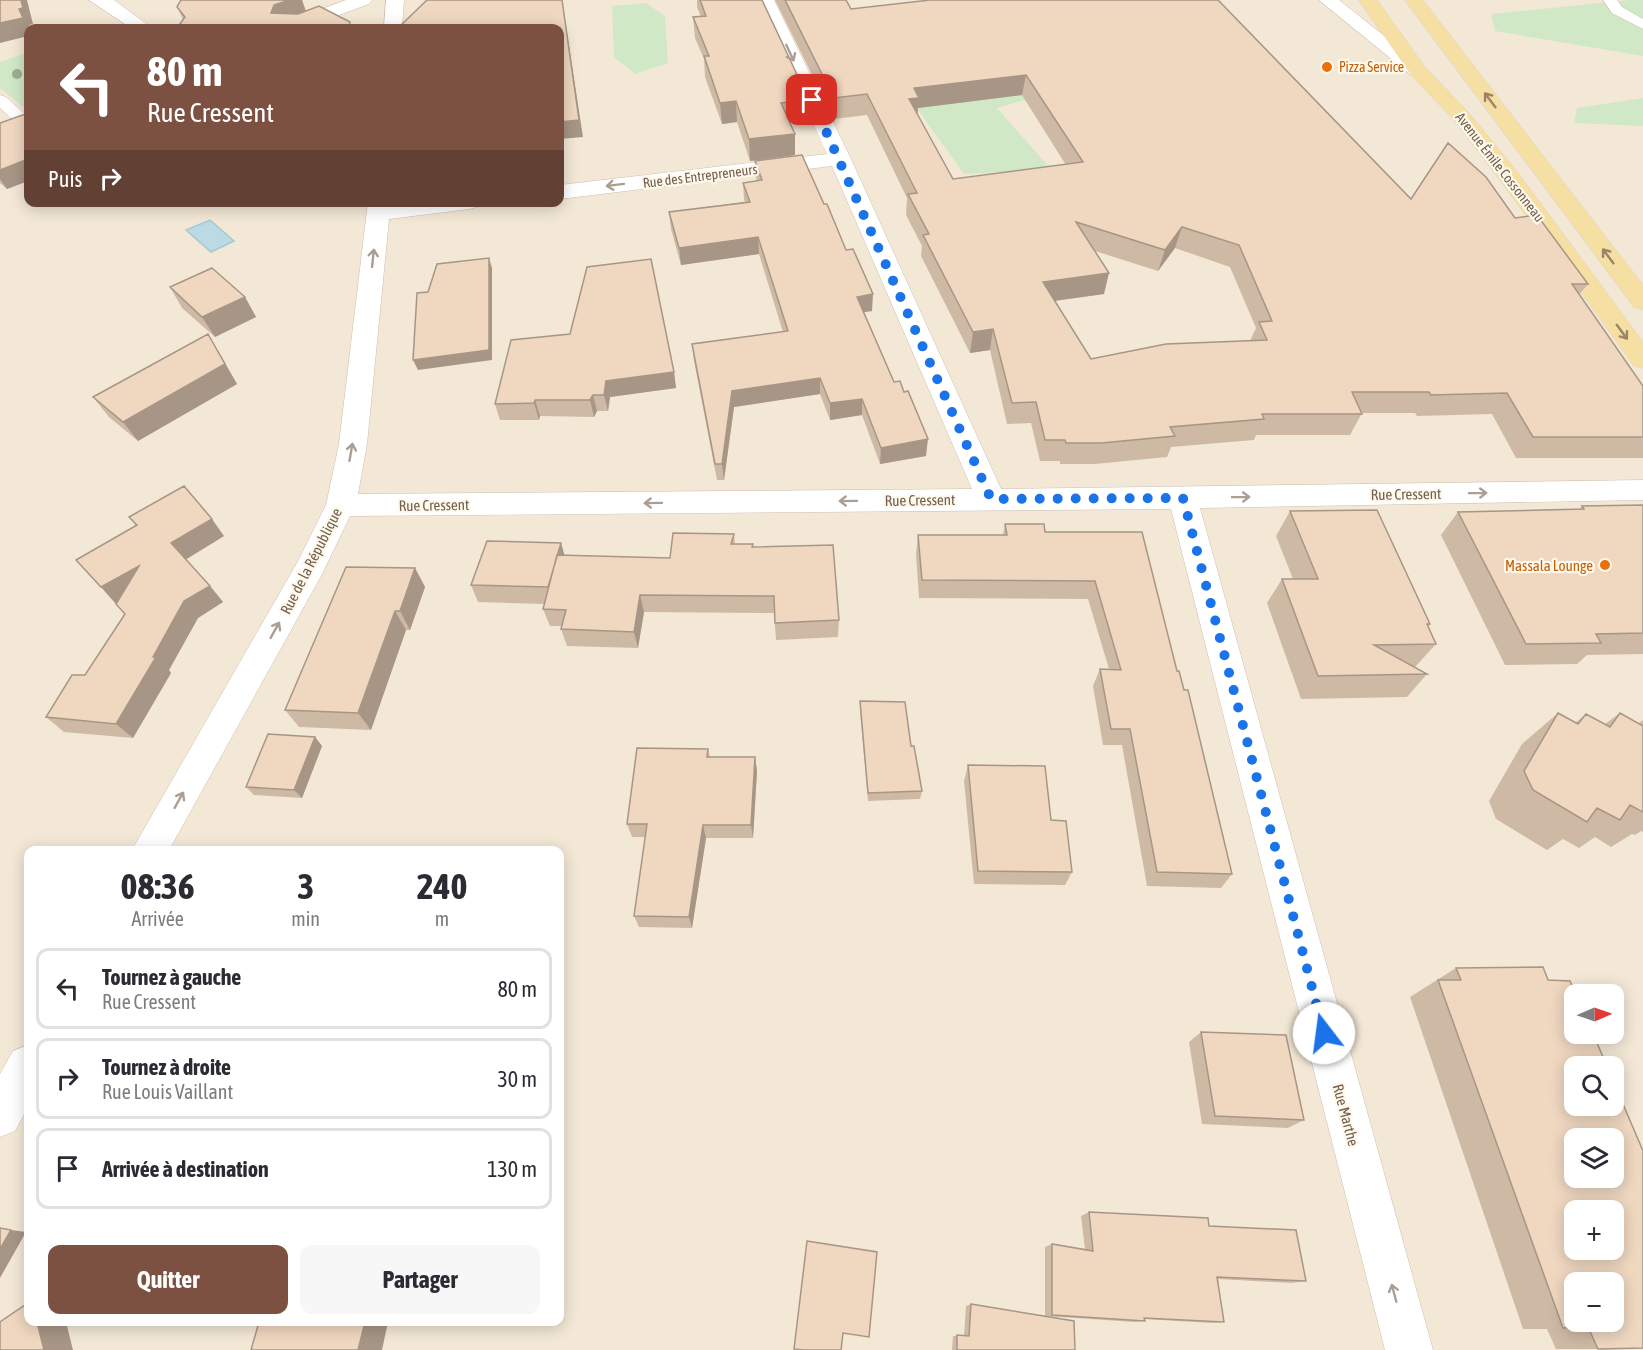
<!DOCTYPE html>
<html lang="fr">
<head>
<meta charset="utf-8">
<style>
	body { margin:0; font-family:"Asap Condensed",sans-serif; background:#f7f7f7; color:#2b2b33; height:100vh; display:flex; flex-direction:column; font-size:22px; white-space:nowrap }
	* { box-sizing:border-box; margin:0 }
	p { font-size:20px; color:#7c7c81 }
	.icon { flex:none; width:33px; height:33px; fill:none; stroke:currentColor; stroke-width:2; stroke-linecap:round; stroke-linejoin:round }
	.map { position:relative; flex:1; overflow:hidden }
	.details { position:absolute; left:24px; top:846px; width:540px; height:480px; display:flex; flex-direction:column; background:#fff; border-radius:12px; box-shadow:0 3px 15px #0003 }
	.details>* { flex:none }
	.top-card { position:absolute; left:24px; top:24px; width:540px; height:183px; border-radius:12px; box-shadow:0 3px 15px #0003; background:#7c5141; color:#fff; overflow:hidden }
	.needle { width:39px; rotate:88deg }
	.buttons { position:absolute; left:1564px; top:984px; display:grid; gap:12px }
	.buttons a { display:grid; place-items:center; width:60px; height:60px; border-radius:12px; background:#fff; box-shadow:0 3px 15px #0003; font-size:30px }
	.pin { position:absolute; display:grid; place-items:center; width:51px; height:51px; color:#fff; margin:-26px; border-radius:12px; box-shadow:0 3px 9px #0006 }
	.me { position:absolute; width:66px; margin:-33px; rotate:345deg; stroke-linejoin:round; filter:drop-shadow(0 0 4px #0008) }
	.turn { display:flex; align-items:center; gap:21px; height:126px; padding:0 24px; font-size:27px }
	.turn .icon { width:78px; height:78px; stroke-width:2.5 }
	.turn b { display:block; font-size:42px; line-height:51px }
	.then { display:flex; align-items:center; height:57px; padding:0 24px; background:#0003; gap:12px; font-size:22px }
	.eta { display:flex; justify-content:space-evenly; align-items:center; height:102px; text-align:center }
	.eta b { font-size:36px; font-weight:700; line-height:42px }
	.primary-button { display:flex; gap:12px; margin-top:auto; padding:12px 24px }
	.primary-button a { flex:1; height:69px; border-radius:12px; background:#7c5141; color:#fff; font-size:24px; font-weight:700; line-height:69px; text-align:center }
	.primary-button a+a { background:#f7f7f7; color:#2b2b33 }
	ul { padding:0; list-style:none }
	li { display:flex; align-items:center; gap:18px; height:81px; margin:0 12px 9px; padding:0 12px; border:3px solid #e1e1e2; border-radius:12px }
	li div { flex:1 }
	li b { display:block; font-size:22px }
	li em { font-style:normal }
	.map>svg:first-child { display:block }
</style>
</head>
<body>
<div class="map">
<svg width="1643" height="1350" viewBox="0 0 1643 1350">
	<rect width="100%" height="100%" fill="#fbf5e7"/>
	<!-- residential -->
	<path fill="#f3e8d6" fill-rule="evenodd" d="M 0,0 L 1643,0 L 1643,1350 L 0,1350 ZM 28,28 L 560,28 L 560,202 L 28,202 ZM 28,850 L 560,850 L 560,1322 L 28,1322 ZM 1575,994 L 1614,994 L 1614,1034 L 1575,1034 ZM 1575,1066 L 1614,1066 L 1614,1106 L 1575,1106 ZM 1575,1138 L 1614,1138 L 1614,1178 L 1575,1178 ZM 1575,1210 L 1614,1210 L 1614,1250 L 1575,1250 ZM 1575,1282 L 1614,1282 L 1614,1322 L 1575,1322 Z"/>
	<!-- green -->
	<path fill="#d1e8c6" d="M 1630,0 L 1643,0 L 1643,56 L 1495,31 L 1491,14 Z
		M 646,3 L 665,16 L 668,63 L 635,74 L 614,57 L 612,6 Z
		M 28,52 L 28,111 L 0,88 L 0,62 Z
		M 897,81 L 1064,89 L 997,108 L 1051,169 L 964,174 Z
		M 1643,98 L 1643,126 L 1574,123 L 1577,108 Z"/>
	<!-- water -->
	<path fill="#bcdae4" stroke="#a3c9d5" stroke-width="1.5" d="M 210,220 L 234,241 L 211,252 L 186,230 Z"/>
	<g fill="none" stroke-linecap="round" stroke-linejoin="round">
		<defs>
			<path id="service" d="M 1603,0 L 1617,0 L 1622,7 L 1643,19 L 1643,29 L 1612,13 Z
				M 0,95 L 6,97 L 28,117 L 28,130 L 22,128 L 0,108 Z"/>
			<path id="minor" d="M 89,0 L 114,0 L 152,28 L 131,28 Z
				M 346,0 L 372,0 L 369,4 L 304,28 L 279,28 L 281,24 Z
				M 386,0 L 404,0 L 402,28 L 384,28 Z
				M 756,0 L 774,0 L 851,159 L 1001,489 L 1643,480 L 1643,500 L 1200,508 L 1433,1350 L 1385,1350 L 1171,509 L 350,516 L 321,576 L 169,850 L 132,850 L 297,563 L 326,505 L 339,444 L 368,202 L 390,202 L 390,205 L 480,202 L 477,207 L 469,209 L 389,219 L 367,444 L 358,494 L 972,489 L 832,166 L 560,199 L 560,185 L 827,154 Z
				M 28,1045 L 28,1107 L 15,1131 L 0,1137 L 0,1074 L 13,1051 Z"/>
			<path id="tertiary" d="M 1319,0 L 1339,0 L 1428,71 L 1425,75 L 1411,75 Z"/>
			<path id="primary" d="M 1359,0 L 1377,0 L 1425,67 L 1469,113 L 1519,174 L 1643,342 L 1643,368 L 1634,366 L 1503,184 L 1455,121 L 1411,75 Z
				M 1405,0 L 1423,0 L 1643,285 L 1643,310 L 1634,307 Z"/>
		</defs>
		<!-- service casing -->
		<use href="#service" stroke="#cdbeae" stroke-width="1"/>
		<!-- minor casing -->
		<use href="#minor" stroke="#cdbeae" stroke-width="1"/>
		<!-- tertiary casing -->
		<use href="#tertiary" stroke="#cdbeae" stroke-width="1"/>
		<!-- primary casing -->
		<use href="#primary" stroke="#dbd5d1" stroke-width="1"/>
		<!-- service -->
		<use href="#service" fill="#fff" fill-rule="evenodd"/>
		<!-- minor -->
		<use href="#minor" fill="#fff" fill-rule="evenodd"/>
		<!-- tertiary -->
		<use href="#tertiary" fill="#fff" fill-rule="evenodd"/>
		<!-- primary -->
		<use href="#primary" fill="#f6dfa3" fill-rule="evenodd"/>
	</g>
	<!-- trees -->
	<circle fill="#9cb08e" cx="17" cy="74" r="5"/>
	<!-- wall -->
	<path fill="#ceb9a5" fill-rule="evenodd" d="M 181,0 L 302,0 L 306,11 L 183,19 L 177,7 Z
		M 697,0 L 762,0 L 809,100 L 809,121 L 790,123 L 795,155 L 750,161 L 737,122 L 722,124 L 705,77 L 704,59 L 695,38 L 693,17 L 701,17 L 697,7 Z
		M 775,0 L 846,0 L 851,9 L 1411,199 L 1515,218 L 1588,284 L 1579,295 L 1643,386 L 1643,458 L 1516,458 L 1492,414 L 1417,416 L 1415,413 L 1362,413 L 1350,435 L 1256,435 L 1254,440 L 1171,447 L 1167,457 L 1095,464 L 1060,464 L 1060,461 L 1040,461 L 1031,423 L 1007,424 L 990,350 L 970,353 L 921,256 L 922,246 L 906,215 L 907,198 L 867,115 L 834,119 ZM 1022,95 L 1066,165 L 953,179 L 917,115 L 918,108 ZM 1175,248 L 1230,267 L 1256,328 L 1250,341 L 1091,359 L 1055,301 L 1104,294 L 1095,251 L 1158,271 Z
		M 28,113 L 28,181 L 7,189 L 0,183 L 0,123 Z
		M 755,161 L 872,311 L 864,312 L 926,456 L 880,464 L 862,415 L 830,420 L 820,394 L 734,407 L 724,480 L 717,480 L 694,361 L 692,344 L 783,332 L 759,254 L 681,265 L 671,229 L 669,212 L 745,202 L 744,199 L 743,183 L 757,181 L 756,177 Z
		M 170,287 L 245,297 L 256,317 L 215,337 L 182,308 Z
		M 220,354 L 237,384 L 138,441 L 109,417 L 93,397 Z
		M 674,372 L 676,388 L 610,397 L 608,411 L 597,411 L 594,417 L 540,416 L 539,420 L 500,420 L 495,404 Z
		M 1643,505 L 1643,654 L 1587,655 L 1577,664 L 1505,665 L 1441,535 L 1458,512 L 1579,509 L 1582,506 Z
		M 1290,511 L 1430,624 L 1428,627 L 1436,644 L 1415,667 L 1427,674 L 1407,697 L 1301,699 L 1267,603 L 1282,579 L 1293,579 L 1276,536 Z
		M 129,517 L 224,536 L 186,559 L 210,586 L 223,602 L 198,618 L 169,670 L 171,673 L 133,738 L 64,732 L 46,717 L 85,675 L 125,614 L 101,587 L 136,526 Z
		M 1005,524 L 1045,532 L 1142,532 L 1177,671 L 1232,874 L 1221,888 L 1147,886 L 1122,745 L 1103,745 L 1093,686 L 1100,669 L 1109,669 L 1088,599 L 919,598 L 916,554 L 918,535 L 1003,535 Z
		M 734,534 L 735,544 L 753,546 L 839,620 L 838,637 L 776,640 L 774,613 L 644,612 L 638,648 L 567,646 L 561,629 L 562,626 L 550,626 L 543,609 L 545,604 L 478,602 L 471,585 L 670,558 Z
		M 415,568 L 425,587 L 410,630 L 406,630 L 371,730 L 299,727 L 285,710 Z
		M 860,701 L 911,746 L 922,791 L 920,799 L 868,801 L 860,710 Z
		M 1558,713 L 1575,723 L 1586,714 L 1605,724 L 1620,713 L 1639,723 L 1643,720 L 1643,832 L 1641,831 L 1635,835 L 1632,834 L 1611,847 L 1595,837 L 1579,848 L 1563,839 L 1547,850 L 1496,819 L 1489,801 L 1522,744 Z
		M 315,737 L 322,746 L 302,798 L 254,795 L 246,787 Z
		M 708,749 L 710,757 L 755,757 L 757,771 L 753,838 L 706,838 L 692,928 L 639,927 L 634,916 L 645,837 L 632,837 L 627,824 Z
		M 968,765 L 1051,820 L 1072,872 L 1065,885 L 974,884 L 964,781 Z
		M 1456,968 L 1598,1349 L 1556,1349 L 1547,1329 L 1523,1329 L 1410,997 Z
		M 1201,1032 L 1304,1120 L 1288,1128 L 1202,1124 L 1189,1042 Z
		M 1089,1212 L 1209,1226 L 1306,1281 L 1291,1283 L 1218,1279 L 1224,1322 L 1212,1323 L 1144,1319 L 1145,1321 L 1134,1322 L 1046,1316 L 1075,1350 L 952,1350 L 953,1336 L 964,1336 L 966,1306 L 971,1304 L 1045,1316 L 1045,1247 L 1052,1244 L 1085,1249 L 1081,1216 Z"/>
	<!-- shaded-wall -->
	<path fill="#a79686" d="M 21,0 L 27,0 L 33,24 L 29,25 L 30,28 L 28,28 L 28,36 L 0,43 L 0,23 L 19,9 Z
		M 289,0 L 302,0 L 306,12 L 278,28 L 271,13 L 274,5 Z
		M 562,0 L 583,137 L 560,139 L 560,122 Z
		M 1026,75 L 1022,95 L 918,108 L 917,119 L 909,99 L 914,88 Z
		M 736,101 L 737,122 L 722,124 L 720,103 Z
		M 795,134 L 795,155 L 750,161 L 749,139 Z
		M 28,159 L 28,181 L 7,189 L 0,179 L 0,170 Z
		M 1182,227 L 1175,248 L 1158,271 L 1165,250 Z
		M 758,237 L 759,254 L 681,265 L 679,248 Z
		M 489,258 L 492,268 L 492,360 L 418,370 L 413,360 Z
		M 1109,273 L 1104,294 L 1038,303 L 1043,282 Z
		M 873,294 L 872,311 L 857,313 L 857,297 Z
		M 245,297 L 256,317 L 215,337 L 202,317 Z
		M 993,329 L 990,350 L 970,353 L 973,332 Z
		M 208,334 L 237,384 L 138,441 L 123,422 Z
		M 674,372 L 676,388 L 610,397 L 608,411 L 604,395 L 606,381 Z
		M 820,378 L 820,394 L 734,407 L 724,480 L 722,464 L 732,391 Z
		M 593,395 L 597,411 L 594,417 L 590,400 Z
		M 862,399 L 862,415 L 830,420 L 830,403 Z
		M 535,400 L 540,416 L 539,420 L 534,403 Z
		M 928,439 L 926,456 L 880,464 L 881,448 Z
		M 212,519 L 224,536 L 185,560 L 171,543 Z
		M 561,543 L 566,560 L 554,604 L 548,587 Z
		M 139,566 L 116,604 L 101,587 Z
		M 415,568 L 425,587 L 410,630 L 400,611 Z
		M 210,586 L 223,602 L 198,618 L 169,670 L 171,673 L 133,738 L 116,724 L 184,601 Z
		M 640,595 L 644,612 L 638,648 L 634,632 Z
		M 395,611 L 406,630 L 371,730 L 358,713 Z
		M 315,737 L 322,746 L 302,798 L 294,790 Z
		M 755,757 L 757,771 L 753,838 L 751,825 Z
		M 703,825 L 706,838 L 692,928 L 689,917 Z
		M 11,1230 L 26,1232 L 0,1278 L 0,1249 Z
		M 37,1322 L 66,1322 L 73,1350 L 44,1350 Z
		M 365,1322 L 388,1322 L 382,1350 L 358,1350 Z"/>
	<!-- building -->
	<path fill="#efd7c0" stroke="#a79686" stroke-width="1.5" fill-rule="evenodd" d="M 0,0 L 21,0 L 23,8 L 19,9 L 23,18 L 0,23 Z
		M 181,0 L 289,0 L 274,5 L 271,13 L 298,14 L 319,6 L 350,22 L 349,28 L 177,28 L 185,17 L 177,7 Z
		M 427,0 L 562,0 L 579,120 L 560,122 L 560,28 L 398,28 Z
		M 700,0 L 762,0 L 809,100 L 781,103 L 795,134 L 749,139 L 736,101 L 720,103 L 704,56 L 709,56 L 693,17 L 706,16 Z
		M 785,0 L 846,0 L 851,9 L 930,0 L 1218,0 L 1411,199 L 1448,143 L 1486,177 L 1515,218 L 1537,215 L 1588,284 L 1572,284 L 1643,386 L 1643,437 L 1533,437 L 1507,393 L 1431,395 L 1429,392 L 1352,392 L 1362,414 L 1262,414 L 1264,419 L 1170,427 L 1175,436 L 1101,443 L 1066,443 L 1065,440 L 1045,440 L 1036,402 L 1012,403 L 993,329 L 973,332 L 923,235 L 929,234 L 908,194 L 917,193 L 867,94 L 834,98 ZM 1026,75 L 1083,162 L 953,179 L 909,99 L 919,98 L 914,88 ZM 1076,222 L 1165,250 L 1182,227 L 1239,245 L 1272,321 L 1259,322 L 1267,340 L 1166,344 L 1091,359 L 1043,282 L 1109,273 Z
		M 28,113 L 28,159 L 0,170 L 0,123 Z
		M 802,155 L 824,204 L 827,204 L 846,250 L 853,249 L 873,294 L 857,297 L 894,382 L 900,381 L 904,392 L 908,391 L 928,439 L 881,448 L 862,399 L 830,403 L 820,378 L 732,391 L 722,464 L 715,464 L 692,344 L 788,331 L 758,237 L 679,248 L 669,212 L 750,202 L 743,183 L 762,180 L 755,161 Z
		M 489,258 L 489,350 L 413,360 L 417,293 L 428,292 L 437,264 Z
		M 651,259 L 674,372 L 606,381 L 604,395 L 593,395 L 590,400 L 535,400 L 534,403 L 495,404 L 511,340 L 570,334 L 587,267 Z
		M 212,268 L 245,297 L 202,317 L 170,287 Z
		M 208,334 L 225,364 L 123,422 L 93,397 Z
		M 184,486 L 212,519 L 171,543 L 210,586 L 184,601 L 153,657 L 156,657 L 116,724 L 46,717 L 72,675 L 85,675 L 125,614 L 116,604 L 139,566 L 101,587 L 76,560 L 137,525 L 129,517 Z
		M 1643,505 L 1643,633 L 1596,634 L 1601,643 L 1526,644 L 1458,512 L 1584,509 L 1582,506 Z
		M 1377,510 L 1430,624 L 1427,624 L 1436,644 L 1374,645 L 1427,674 L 1318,676 L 1282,579 L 1318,579 L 1290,511 Z
		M 1005,524 L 1044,524 L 1045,532 L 1142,532 L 1177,671 L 1179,671 L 1184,690 L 1188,690 L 1232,874 L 1157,872 L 1130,729 L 1111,729 L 1100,669 L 1121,670 L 1095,581 L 922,580 L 918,535 L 1007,535 Z
		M 673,533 L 734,534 L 731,544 L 753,544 L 752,547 L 833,545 L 839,620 L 775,623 L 774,596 L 640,595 L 634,632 L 561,629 L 566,610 L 543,609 L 557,555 L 670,558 Z
		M 487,541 L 561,543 L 548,587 L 471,585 Z
		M 346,567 L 415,568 L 400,611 L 395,611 L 358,713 L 285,710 Z
		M 860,701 L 905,702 L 911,746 L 914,746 L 922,791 L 868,793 Z
		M 1558,713 L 1578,724 L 1586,714 L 1610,727 L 1620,713 L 1643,726 L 1643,812 L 1630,805 L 1620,820 L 1597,808 L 1587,822 L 1533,790 L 1524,771 Z
		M 268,734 L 315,737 L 294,790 L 246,787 Z
		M 637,748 L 708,749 L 707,757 L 755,757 L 751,825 L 703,825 L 689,917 L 634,916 L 647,824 L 627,824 Z
		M 968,765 L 1045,766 L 1051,820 L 1066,821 L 1072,872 L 978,871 Z
		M 1543,967 L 1548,980 L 1570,981 L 1576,994 L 1575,994 L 1575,1034 L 1593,1034 L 1607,1066 L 1575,1066 L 1575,1106 L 1614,1106 L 1614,1083 L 1643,1151 L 1643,1348 L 1598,1349 L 1588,1327 L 1563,1328 L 1438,980 L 1461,980 L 1456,968 ZM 1575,1138 L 1614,1138 L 1614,1178 L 1575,1178 ZM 1575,1210 L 1614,1210 L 1614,1250 L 1575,1250 ZM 1575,1282 L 1614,1282 L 1614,1322 L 1575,1322 Z
		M 1201,1032 L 1286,1035 L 1304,1120 L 1215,1116 Z
		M 1089,1212 L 1208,1218 L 1209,1226 L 1296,1230 L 1306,1281 L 1217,1277 L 1224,1322 L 1144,1318 L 1145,1321 L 1052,1315 L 1052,1244 L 1093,1251 Z
		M 0,1228 L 11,1230 L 0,1249 Z
		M 807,1241 L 877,1252 L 869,1337 L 843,1333 L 841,1350 L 803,1350 L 794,1349 Z
		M 28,1303 L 28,1322 L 37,1322 L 44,1350 L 0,1350 L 0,1322 Z
		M 971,1304 L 1074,1321 L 1075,1350 L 957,1350 L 957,1335 L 969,1336 Z
		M 259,1322 L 365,1322 L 358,1350 L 251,1350 Z"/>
	<!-- one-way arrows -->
	<defs><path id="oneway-shaft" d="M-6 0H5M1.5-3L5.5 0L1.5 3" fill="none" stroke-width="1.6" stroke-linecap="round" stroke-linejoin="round" transform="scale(1.5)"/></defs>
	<g stroke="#ac9e94">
		<use href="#oneway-shaft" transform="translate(790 53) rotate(65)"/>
		<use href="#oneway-shaft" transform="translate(615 185) rotate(173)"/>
		<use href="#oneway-shaft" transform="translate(373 258) rotate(-84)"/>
		<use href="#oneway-shaft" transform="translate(351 452) rotate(-80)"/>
		<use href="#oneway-shaft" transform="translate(1478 493) rotate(-1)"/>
		<use href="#oneway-shaft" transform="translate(1241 497) rotate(-1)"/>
		<use href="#oneway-shaft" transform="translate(848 501) rotate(179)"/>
		<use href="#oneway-shaft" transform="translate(653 503) rotate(179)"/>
		<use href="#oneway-shaft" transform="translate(275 630) rotate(-61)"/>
		<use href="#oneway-shaft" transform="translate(179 800) rotate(-61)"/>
		<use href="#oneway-shaft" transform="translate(1394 1293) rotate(-105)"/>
	</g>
	<g stroke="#9b8567">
		<use href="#oneway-shaft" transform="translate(1490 100) rotate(-127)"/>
		<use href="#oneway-shaft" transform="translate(1608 256) rotate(-127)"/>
		<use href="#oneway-shaft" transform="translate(1622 332) rotate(54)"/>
	</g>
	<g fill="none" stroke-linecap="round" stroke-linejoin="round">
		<!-- route -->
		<path stroke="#1a73e8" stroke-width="10" stroke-dasharray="0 18" d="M 812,100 L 991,499 L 1183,498 L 1324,1033"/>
	</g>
	<!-- markers -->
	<g fill="#e8710a" stroke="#fef9ed" stroke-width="2">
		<circle cx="1327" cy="67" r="6"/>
		<circle cx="1605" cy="565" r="6"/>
	</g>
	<g text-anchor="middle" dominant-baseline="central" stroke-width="4.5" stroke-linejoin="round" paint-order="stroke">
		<!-- far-food labels -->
		<g font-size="14" fill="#c56008" stroke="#fef9ed" text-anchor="start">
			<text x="1339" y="67">Pizza Service</text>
		</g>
		<!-- far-street labels -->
		<g font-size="14" fill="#745e4d" stroke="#fef9ed">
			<text transform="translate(1500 167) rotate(52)">Avenue Émile Cossonneau</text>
			<text transform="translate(700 176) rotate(-7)">Rue des Entrepreneurs</text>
		</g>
		<!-- street labels -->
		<g font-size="15" fill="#745e4d" stroke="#fef9ed">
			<text transform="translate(1406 494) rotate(-1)">Rue Cressent</text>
			<text transform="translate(920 500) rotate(-1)">Rue Cressent</text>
			<text transform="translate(434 505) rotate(-1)">Rue Cressent</text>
			<text transform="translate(311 561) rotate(-63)">Rue de la République</text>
			<text transform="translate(1346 1115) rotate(75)">Rue Marthe</text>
		</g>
		<!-- food labels -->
		<g font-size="15" fill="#c56008" stroke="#fef9ed" text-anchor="end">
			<text x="1593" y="565">Massala Lounge</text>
		</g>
	</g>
</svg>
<div class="buttons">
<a><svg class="needle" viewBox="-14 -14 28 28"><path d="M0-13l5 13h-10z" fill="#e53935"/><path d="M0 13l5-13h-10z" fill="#7c7c81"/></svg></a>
<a><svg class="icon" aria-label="search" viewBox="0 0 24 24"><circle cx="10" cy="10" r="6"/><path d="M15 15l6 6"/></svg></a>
<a><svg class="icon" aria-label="layers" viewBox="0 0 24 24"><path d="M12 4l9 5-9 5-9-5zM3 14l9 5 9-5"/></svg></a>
<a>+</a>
<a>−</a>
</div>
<div class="pin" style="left:812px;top:100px;background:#d93025"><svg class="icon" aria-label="arrive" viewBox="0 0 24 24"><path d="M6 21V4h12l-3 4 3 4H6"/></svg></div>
<svg class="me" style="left:1324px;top:1033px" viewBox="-20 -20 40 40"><circle r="19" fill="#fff"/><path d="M0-13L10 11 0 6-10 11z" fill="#1a73e8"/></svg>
<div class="top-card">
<div class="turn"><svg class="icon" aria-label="left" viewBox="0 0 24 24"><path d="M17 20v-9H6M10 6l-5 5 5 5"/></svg><div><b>80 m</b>Rue Cressent</div></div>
<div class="then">Puis<svg class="icon" aria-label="right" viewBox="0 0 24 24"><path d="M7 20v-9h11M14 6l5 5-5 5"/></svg></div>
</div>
<section class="details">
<div class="eta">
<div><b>08:36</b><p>Arrivée</p></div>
<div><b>3</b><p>min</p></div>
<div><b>240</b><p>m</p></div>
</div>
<ul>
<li><svg class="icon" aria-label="left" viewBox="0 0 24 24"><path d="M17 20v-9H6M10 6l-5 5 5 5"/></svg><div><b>Tournez à gauche</b><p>Rue Cressent</p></div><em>80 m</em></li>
<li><svg class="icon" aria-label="right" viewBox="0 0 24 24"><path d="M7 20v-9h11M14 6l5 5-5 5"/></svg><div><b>Tournez à droite</b><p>Rue Louis Vaillant</p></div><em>30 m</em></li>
<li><svg class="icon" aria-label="arrive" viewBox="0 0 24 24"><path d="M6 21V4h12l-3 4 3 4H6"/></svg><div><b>Arrivée à destination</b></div><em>130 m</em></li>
</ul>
<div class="primary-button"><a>Quitter</a><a>Partager</a></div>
</section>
</div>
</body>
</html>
